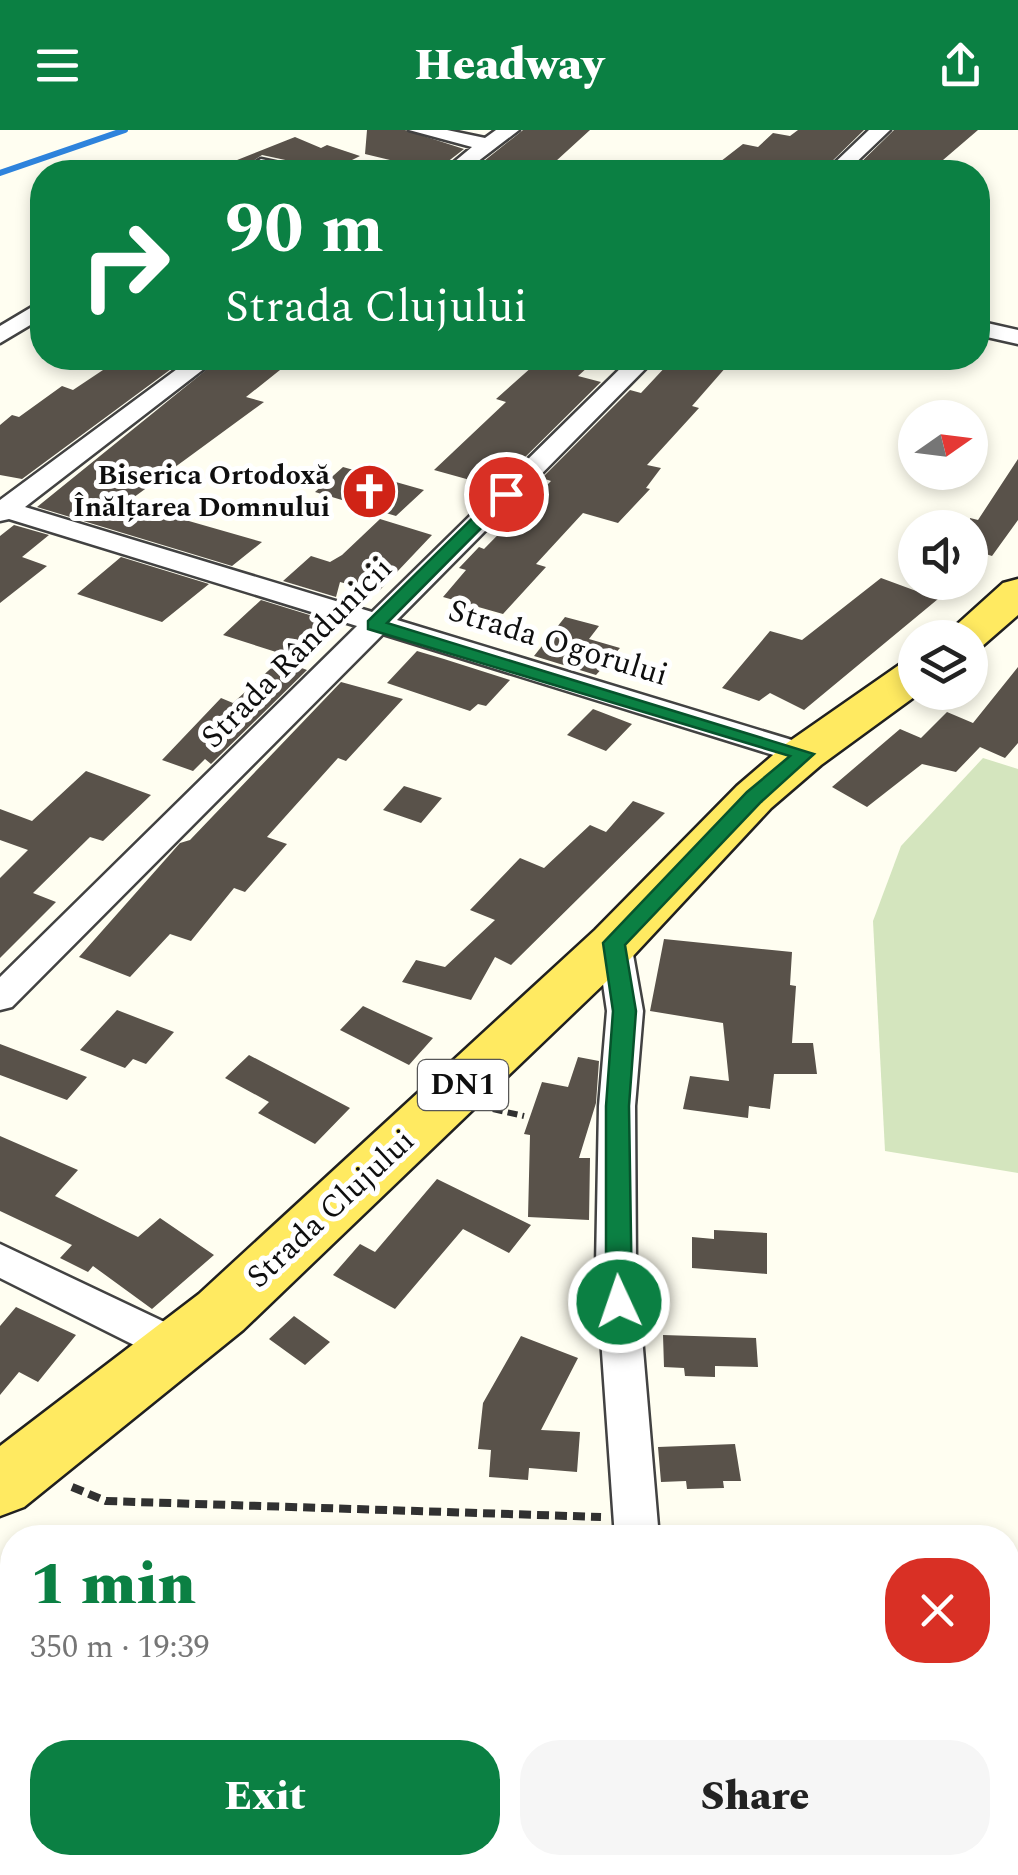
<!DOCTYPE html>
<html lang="en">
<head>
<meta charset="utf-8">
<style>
	body { margin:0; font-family:Spectral,serif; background:#f6f6f6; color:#222; height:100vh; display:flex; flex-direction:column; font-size:38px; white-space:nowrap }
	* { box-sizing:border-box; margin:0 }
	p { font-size:32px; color:#767676 }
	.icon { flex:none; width:55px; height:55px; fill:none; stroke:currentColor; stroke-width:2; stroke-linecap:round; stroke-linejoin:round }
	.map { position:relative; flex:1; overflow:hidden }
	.side { position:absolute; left:0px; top:1395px; width:1020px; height:350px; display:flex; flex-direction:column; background:#fff; border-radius:40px 40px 0 0; box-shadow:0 5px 15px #0003 }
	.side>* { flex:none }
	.top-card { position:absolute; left:30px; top:30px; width:960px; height:210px; border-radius:40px; box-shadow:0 5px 15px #0003; background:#0b8043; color:#fff; overflow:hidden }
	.needle { width:65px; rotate:76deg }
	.fabs { position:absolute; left:898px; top:270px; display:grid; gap:20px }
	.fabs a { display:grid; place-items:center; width:90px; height:90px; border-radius:50%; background:#fff; box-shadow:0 5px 15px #0003; font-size:50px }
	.pin { position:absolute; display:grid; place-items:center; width:85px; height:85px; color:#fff; margin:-42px; border:5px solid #fff; border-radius:50%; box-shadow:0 2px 10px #0007 }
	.me { position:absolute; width:110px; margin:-55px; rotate:357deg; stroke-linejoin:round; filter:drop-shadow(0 0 8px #0008) }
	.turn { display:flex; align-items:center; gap:35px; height:210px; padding:0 30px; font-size:45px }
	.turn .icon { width:130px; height:130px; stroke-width:2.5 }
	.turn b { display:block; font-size:70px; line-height:85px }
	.round { display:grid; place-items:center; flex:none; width:105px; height:105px; border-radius:40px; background:#f6f6f6 }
	.headline { display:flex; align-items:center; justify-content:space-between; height:170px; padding:0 30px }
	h1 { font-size:60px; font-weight:800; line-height:75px; color:#0b8043 }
	.cta { display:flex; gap:20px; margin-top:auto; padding:20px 30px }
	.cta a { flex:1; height:115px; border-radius:40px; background:#0b8043; color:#fff; font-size:40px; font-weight:800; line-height:115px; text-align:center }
	.cta a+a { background:#f6f6f6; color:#222 }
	header { display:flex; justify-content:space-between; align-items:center; height:130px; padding:0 30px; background:#0b8043; color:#fff; font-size:45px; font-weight:800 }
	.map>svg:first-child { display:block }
</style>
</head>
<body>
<header><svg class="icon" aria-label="menu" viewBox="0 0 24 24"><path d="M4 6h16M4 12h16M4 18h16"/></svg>Headway<svg class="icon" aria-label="share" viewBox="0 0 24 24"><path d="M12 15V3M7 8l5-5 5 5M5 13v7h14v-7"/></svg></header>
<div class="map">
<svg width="1018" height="1745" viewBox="0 0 1018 1745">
	<rect width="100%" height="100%" fill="#fffef1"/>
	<!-- cemetery -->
	<path fill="#d4e5be" d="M 983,628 L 1018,639 L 1018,1043 L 885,1021 L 873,791 L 901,716 Z"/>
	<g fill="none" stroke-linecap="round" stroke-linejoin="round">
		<!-- stream -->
		<path stroke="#2e83dc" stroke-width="6" d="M 0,43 L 125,0"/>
	</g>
	<!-- building -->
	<path fill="#59524a" d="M 367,0 L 405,0 L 464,19 L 446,33 L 429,30 L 419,37 L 365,24 Z
		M 523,0 L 590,0 L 544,42 L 474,39 Z
		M 798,0 L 864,0 L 821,42 L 707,42 L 743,14 L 758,17 L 773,3 L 790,6 Z
		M 894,0 L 978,0 L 929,42 L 851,42 Z
		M 295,7 L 321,18 L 327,15 L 360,26 L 350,31 L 377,42 L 310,42 L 304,34 L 262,25 L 236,42 L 207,42 Z
		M 142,228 L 186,228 L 22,349 L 0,345 L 0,295 L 12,285 L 19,287 L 62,256 L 73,260 L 115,232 L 141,240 Z
		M 221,228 L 280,240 L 246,267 L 264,272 L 126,373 L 262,412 L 232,436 L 37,377 Z
		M 542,228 L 598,228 L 578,246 L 601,252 L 512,340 L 495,335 L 484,347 L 475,344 L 470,350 L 434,340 L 506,272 L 496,269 Z
		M 700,228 L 734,228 L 692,276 L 699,278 L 647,335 L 661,338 L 646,358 L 650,359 L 618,393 L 583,383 L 536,434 L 546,437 L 503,484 L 443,467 L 466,440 L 459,438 L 479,417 L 484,419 L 551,351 L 542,348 L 630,260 L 641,263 L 669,233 L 690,238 Z
		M 1018,329 L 1018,390 L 992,426 L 970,419 L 970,388 L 978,390 Z
		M 343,337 L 424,360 L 396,386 L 315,362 Z
		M 380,389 L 432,405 L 378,462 L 340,452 L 336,467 L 283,451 L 311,426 L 330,432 L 342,425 Z
		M 14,395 L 49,405 L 22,427 L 47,436 L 0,473 L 0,406 Z
		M 121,427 L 209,454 L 162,492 L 77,464 Z
		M 881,448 L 938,469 L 804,580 L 770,563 L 759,571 L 722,558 L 770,501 L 802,510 Z
		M 261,470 L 329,491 L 295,528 L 223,505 Z
		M 565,487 L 599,496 L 589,509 L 620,518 L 596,545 L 534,526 Z
		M 417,521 L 444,529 L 510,550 L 486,576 L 478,574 L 470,581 L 387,553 Z
		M 280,530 L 307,540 L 211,634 L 205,629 L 193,641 L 162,630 L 221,568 L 233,573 Z
		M 1018,537 L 1018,613 L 1005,628 L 980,617 L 956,642 L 922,634 L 867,677 L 832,657 L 900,599 L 921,608 L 947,582 L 973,593 Z
		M 341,552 L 403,569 L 346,631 L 338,628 L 267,707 L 287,714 L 245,762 L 234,758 L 191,811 L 170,804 L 130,847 L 79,827 L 180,713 L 190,710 Z
		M 593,579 L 632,594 L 606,621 L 567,605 Z
		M 86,641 L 151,665 L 103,711 L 90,707 L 33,763 L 56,772 L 0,828 L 0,748 L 28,720 L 0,710 L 0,679 L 32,691 Z
		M 404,656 L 442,668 L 421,693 L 383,680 Z
		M 633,671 L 665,683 L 511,835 L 495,827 L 471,870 L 402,852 L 416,830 L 445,837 L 495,790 L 470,780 L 520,728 L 544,738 L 590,695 L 606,702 Z
		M 664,809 L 792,822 L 790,855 L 796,856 L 792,913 L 813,913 L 817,944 L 774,944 L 770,979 L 749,976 L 748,988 L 683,979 L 690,946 L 729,951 L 723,893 L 650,881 Z
		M 363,876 L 393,890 L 433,908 L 409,935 L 340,900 Z
		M 117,880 L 174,902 L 146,934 L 133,929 L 125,938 L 80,920 Z
		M 0,914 L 87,947 L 67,970 L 0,945 Z
		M 249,925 L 350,978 L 315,1014 L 258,983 L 269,972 L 225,948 Z
		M 578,927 L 599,931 L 596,973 L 579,1028 L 590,1028 L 589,1090 L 528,1087 L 530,1005 L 524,1004 L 542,952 L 568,957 Z
		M 0,1006 L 78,1040 L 55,1066 L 138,1107 L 160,1088 L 214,1125 L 152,1179 L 93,1136 L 88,1142 L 60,1128 L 72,1115 L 0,1081 Z
		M 437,1049 L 531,1095 L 509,1123 L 463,1099 L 395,1179 L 333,1145 L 360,1114 L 375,1122 Z
		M 714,1100 L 767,1103 L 767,1144 L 692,1138 L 692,1107 L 714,1109 Z
		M 16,1177 L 76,1205 L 38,1252 L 19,1242 L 0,1265 L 0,1196 Z
		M 294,1186 L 330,1212 L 305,1235 L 269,1209 Z
		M 663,1205 L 756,1208 L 758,1237 L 715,1236 L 715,1247 L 685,1246 L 684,1238 L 664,1237 Z
		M 521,1206 L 578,1228 L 541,1300 L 580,1302 L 577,1342 L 529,1338 L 528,1350 L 489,1347 L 491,1320 L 478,1319 L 483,1273 Z
		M 735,1314 L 741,1351 L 723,1351 L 724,1358 L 687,1359 L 686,1351 L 661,1352 L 658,1317 Z"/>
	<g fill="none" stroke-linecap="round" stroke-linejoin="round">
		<defs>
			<path id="minor" d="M 409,0 L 447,0 L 485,8 L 496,0 L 519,0 L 464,42 L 442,42 L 472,17 Z
				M 869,0 L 890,0 L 846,42 L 825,42 Z
				M 261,29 L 303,38 L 306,42 L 239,42 Z
				M 42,171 L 42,188 L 0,213 L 0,196 Z
				M 978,191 L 1018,200 L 1018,214 L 978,205 Z
				M 192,228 L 218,228 L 25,377 L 372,482 L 631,228 L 656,228 L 397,490 L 815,617 L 819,624 L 804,633 L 793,631 L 383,504 L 12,877 L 0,880 L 0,847 L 357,496 L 9,389 L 0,391 L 0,370 Z
				M 614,801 L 626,805 L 631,813 L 643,881 L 635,976 L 636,1136 L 659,1408 L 615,1408 L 596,1136 L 599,976 L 607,881 L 597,813 L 602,805 Z
				M 0,1114 L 194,1206 L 200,1218 L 194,1230 L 179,1235 L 164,1230 L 0,1148 Z
				M 642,1732 L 692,1732 L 693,1745 L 643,1745 Z"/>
			<path id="primary" d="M 1018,449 L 1018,485 L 980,518 L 970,520 L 970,508 L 942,508 L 1003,453 Z
				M 915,531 L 915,562 L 921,562 L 821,635 L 771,678 L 633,826 L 243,1200 L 24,1377 L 0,1386 L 0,1316 L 199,1164 L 595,800 L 737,656 L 787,613 L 899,535 Z"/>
		</defs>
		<!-- minor casing -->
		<use href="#minor" stroke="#424242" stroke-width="5"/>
		<!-- primary casing -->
		<use href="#primary" stroke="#202020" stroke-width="5"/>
		<!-- path-far1 -->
		<path stroke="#313131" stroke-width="6" stroke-dasharray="10 5" stroke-linecap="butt" d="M 493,979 L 524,986"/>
		<!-- path -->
		<path stroke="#313131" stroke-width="8" stroke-dasharray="12 6" stroke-linecap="butt" d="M 72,1357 L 106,1371 L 601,1387"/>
		<!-- minor -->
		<use href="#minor" fill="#fff" fill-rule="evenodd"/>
		<!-- primary -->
		<use href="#primary" fill="#ffea61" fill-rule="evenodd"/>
	</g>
	<!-- route -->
	<path fill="#0b8043" stroke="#07532c" stroke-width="2.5" d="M 500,361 L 515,364 L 387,493 L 814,624 L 761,672 L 625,815 L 636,881 L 629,976 L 632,1172 L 619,1183 L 606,1172 L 606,976 L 613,881 L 603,813 L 747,662 L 790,626 L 368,499 L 368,491 Z"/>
	<!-- icons -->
	<defs>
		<symbol id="church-disc" viewBox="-11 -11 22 22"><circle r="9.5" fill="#d02316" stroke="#fff"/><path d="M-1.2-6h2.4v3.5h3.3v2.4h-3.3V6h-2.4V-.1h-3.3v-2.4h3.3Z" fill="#fff"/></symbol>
	</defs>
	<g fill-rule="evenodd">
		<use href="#church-disc" x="338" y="330" width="63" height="63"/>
	</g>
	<g text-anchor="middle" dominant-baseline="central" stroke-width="10" stroke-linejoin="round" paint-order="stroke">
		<!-- far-poi labels -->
		<g font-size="28" font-weight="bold" fill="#0f0f0f" stroke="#fff" text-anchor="end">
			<text x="330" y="345">Biserica Ortodoxă<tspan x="330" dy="32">Înălțarea Domnului</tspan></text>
		</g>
		<!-- shield labels -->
		<rect fill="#fff" stroke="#575757" stroke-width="2.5" x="418" y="930" width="90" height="50" rx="8"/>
		<g font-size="30" font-weight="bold" fill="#0f0f0f">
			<text x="463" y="955">DN1</text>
		</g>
		<!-- street labels -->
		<g font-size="32" fill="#0f0f0f" stroke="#fff">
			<text transform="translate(558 513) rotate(17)">Strada Ogorului</text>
			<text transform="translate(297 523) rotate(-45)">Strada Rândunicii</text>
			<text transform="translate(331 1079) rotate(-43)">Strada Clujului</text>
		</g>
	</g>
</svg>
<div class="fabs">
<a><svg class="needle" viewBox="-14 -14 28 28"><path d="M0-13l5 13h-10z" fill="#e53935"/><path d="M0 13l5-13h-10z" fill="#767676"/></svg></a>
<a><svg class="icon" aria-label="sound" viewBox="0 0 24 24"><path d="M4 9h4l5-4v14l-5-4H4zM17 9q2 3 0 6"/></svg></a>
<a><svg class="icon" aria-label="layers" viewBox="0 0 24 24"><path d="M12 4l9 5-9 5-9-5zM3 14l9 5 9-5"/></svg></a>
</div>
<div class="pin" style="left:506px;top:364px;background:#d93025"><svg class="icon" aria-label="arrive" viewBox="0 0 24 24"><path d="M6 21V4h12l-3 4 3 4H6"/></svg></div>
<svg class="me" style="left:619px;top:1172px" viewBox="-20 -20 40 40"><circle r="17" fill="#0b8043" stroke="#fff" stroke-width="3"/><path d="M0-11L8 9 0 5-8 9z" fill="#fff"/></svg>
<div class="top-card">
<div class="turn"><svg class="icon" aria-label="right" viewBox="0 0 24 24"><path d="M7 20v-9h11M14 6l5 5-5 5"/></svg><div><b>90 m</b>Strada Clujului</div></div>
</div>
<section class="side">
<div class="headline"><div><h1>1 min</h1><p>350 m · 19:39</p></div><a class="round" style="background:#d93025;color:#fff"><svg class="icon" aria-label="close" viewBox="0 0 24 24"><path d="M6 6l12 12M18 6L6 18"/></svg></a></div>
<div class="cta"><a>Exit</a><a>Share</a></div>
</section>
</div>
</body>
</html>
